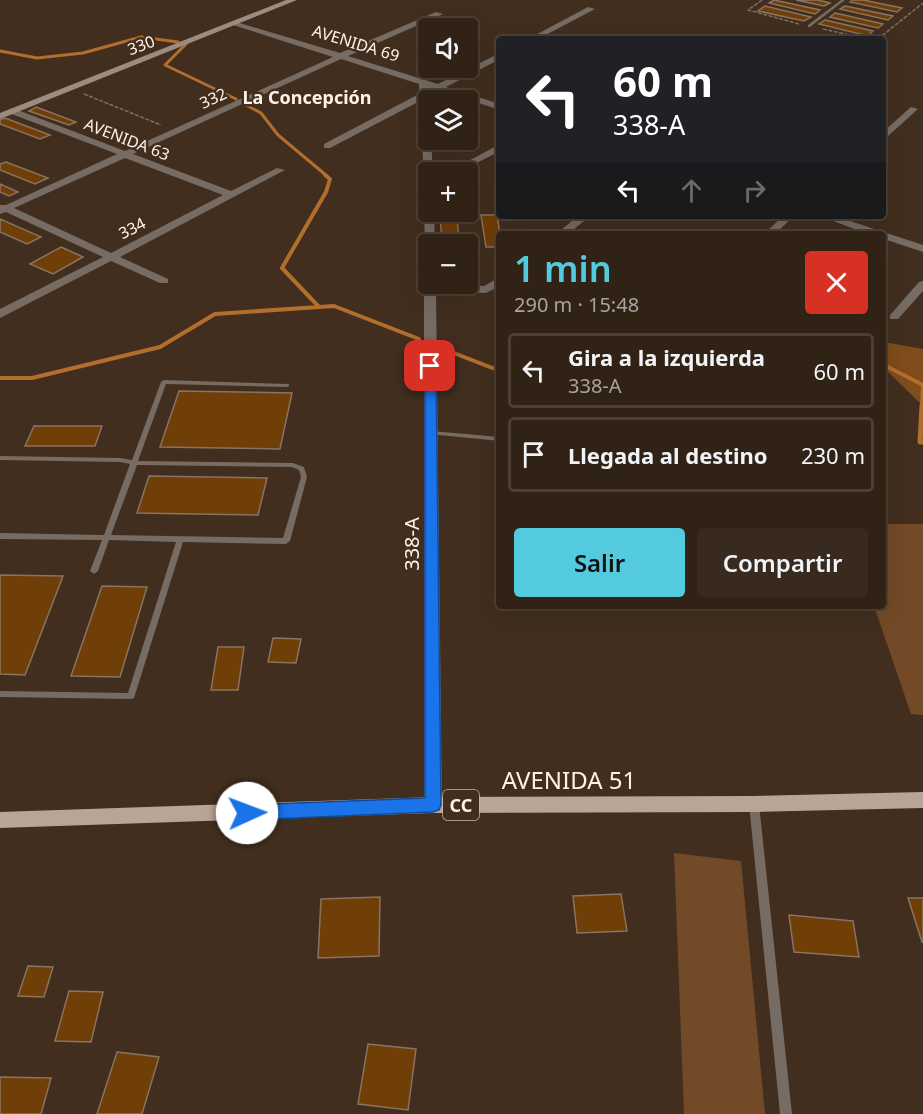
<!DOCTYPE html>
<html lang="es">
<head>
<meta charset="utf-8">
<style>
	body { margin:0; font-family:"Noto Sans",sans-serif; background:#392a1f; color:#f1f3f6; height:100vh; display:flex; flex-direction:column; font-size:22px; white-space:nowrap }
	* { box-sizing:border-box; margin:0 }
	p { font-size:20px; color:#a8a4a1 }
	.icon { flex:none; width:33px; height:33px; fill:none; stroke:currentColor; stroke-width:2; stroke-linecap:round; stroke-linejoin:round }
	.map { position:relative; flex:1; overflow:hidden }
	.drawer { position:absolute; left:496px; top:231px; width:390px; height:378px; display:flex; flex-direction:column; background:#312216; border-radius:6px; box-shadow:0 6px 24px #0002,0 0 0 2px #4c3f35 }
	.drawer>* { flex:none }
	.guide { position:absolute; left:496px; top:36px; width:390px; height:183px; border-radius:6px; box-shadow:0 6px 24px #0002,0 0 0 2px #4c3f35; background:#202124; color:#fff; overflow:hidden }
	.fabs { position:absolute; left:418px; top:18px; display:grid; gap:12px }
	.fabs a { display:grid; place-items:center; width:60px; height:60px; border-radius:6px; background:#312216; box-shadow:0 6px 24px #0002,0 0 0 2px #4c3f35; font-size:30px }
	.pin { position:absolute; display:grid; place-items:center; width:51px; height:51px; color:#fff; margin:-26px; border-radius:12px; box-shadow:0 3px 9px #0006 }
	.me { position:absolute; width:66px; margin:-33px; rotate:88deg; stroke-linejoin:round; filter:drop-shadow(0 0 4px #0008) }
	.turn { display:flex; align-items:center; gap:21px; height:126px; padding:0 18px; font-size:27px }
	.turn .icon { width:78px; height:78px; stroke-width:2.5 }
	.turn b { display:block; font-size:42px; line-height:51px }
	.lanes { display:flex; align-items:center; height:57px; padding:0 18px; background:#0003; justify-content:center; gap:30px; direction:ltr }
	.lanes .off { opacity:.35 }
	.round { display:grid; place-items:center; flex:none; width:63px; height:63px; border-radius:6px; background:#392a1f }
	.headline { display:flex; align-items:center; justify-content:space-between; height:102px; padding:0 18px }
	h1 { font-size:36px; font-weight:600; line-height:45px; color:#54cade }
	.action { display:flex; gap:12px; margin-top:auto; padding:12px 18px }
	.action a { flex:1; height:69px; border-radius:6px; background:#54cade; color:#111; font-size:24px; font-weight:600; line-height:69px; text-align:center }
	.action a+a { background:#392a1f; color:#f1f3f6 }
	ul { padding:0; list-style:none }
	li { display:flex; align-items:center; gap:18px; height:75px; margin:0 12px 9px; padding:0 6px; border:3px solid #4c3f35; border-radius:6px }
	li div { flex:1 }
	li b { display:block; font-size:22px }
	li em { font-style:normal }
	.map>svg:first-child { display:block }
</style>
</head>
<body>
<div class="map">
<svg width="923" height="1114" viewBox="0 0 923 1114">
	<rect width="100%" height="100%" fill="#412e1e"/>
	<!-- green -->
	<path fill="#724a27" d="M 884,524 L 923,524 L 923,715 L 911,714 L 874,606 L 884,606 Z
		M 674,853 L 741,861 L 765,1114 L 684,1114 Z"/>
	<!-- forest -->
	<path fill="#7f4c1b" d="M 884,342 L 923,349 L 923,406 L 884,368 Z"/>
	<g fill="none" stroke-linecap="round" stroke-linejoin="round">
		<!-- stream-far2 -->
		<path stroke="#b26e2d" stroke-width="3" d="M 186,44 L 165,65 L 236,99
			M 0,51 L 37,58 L 83,53 L 141,37 L 178,42
			M 246,105 L 261,113 L 278,135 L 327,176"/>
		<!-- stream-far1 -->
		<path stroke="#b26e2d" stroke-width="4" d="M 319,307 L 282,268 L 326,192 L 330,179 L 325,175
			M 441,348 L 500,371
			M 884,365 L 923,385 L 922,407
			M 0,378 L 32,378 L 160,347 L 215,314 L 334,306 L 419,339"/>
		<!-- stream -->
		<path stroke="#b26e2d" stroke-width="5" d="M 922,406 L 920,442 L 923,442"/>
	</g>
	<!-- building -->
	<path fill="#703e07" stroke="#897361" stroke-width="1.5" d="M 774,0 L 820,10 L 815,14 L 769,3 Z
		M 796,0 L 818,0 L 830,3 L 824,6 Z
		M 853,0 L 863,0 L 902,8 L 897,12 L 850,2 Z
		M 765,6 L 811,17 L 804,21 L 758,11 Z
		M 845,6 L 893,16 L 888,20 L 840,9 Z
		M 835,13 L 883,24 L 878,28 L 830,17 Z
		M 825,20 L 873,31 L 868,36 L 819,24 Z
		M 36,107 L 76,122 L 69,125 L 29,111 Z
		M 5,118 L 50,135 L 40,139 L 0,124 L 0,120 Z
		M 6,162 L 48,178 L 35,184 L 0,170 L 0,164 Z
		M 0,184 L 18,192 L 9,196 L 0,192 Z
		M 440,214 L 457,214 L 459,244 L 442,244 Z
		M 481,215 L 497,215 L 500,234 L 500,247 L 486,247 Z
		M 0,219 L 41,237 L 27,244 L 0,232 Z
		M 61,247 L 83,257 L 53,274 L 30,264 Z
		M 179,391 L 292,393 L 280,449 L 160,447 Z
		M 34,426 L 102,426 L 95,446 L 25,446 Z
		M 149,476 L 267,478 L 258,515 L 137,513 Z
		M 0,575 L 63,576 L 25,675 L 0,674 Z
		M 102,586 L 147,587 L 120,677 L 71,676 Z
		M 273,638 L 301,639 L 296,663 L 268,662 Z
		M 218,647 L 244,647 L 238,690 L 211,690 Z
		M 621,894 L 627,931 L 577,933 L 573,896 Z
		M 380,897 L 379,956 L 318,958 L 321,899 Z
		M 908,898 L 923,898 L 923,942 L 922,942 Z
		M 789,915 L 853,921 L 859,957 L 794,952 Z
		M 28,966 L 53,967 L 44,997 L 18,996 Z
		M 69,991 L 103,992 L 91,1042 L 55,1041 Z
		M 368,1044 L 416,1049 L 408,1110 L 358,1104 Z
		M 117,1052 L 159,1057 L 142,1114 L 97,1114 Z
		M 0,1077 L 51,1078 L 41,1114 L 0,1114 Z"/>
	<g fill="none" stroke-linecap="round" stroke-linejoin="round">
		<!-- path -->
		<path stroke="#806f61" stroke-width="1.5" stroke-dasharray="4 1.5" stroke-linecap="butt" d="M 762,0 L 748,10 L 799,24
			M 823,29 L 867,39
			M 878,39 L 923,3
			M 84,94 L 161,125"/>
		<!-- lane -->
		<path fill="#766c64" fill-rule="evenodd" d="M 841,0 L 845,0 L 810,27 L 808,27 L 808,25 Z
			M 164,380 L 289,384 L 289,386 L 287,387 L 166,384 L 138,461 L 293,463 L 304,467 L 307,477 L 290,541 L 286,544 L 183,542 L 134,698 L 131,699 L 0,697 L 0,691 L 128,693 L 176,542 L 109,540 L 98,571 L 94,574 L 90,571 L 102,540 L 0,539 L 0,533 L 104,535 L 130,464 L 120,462 L 0,460 L 0,456 L 120,458 L 132,460 L 161,382 ZM 137,465 L 292,467 L 299,470 L 301,477 L 283,538 L 111,535 Z
			M 431,431 L 500,437 L 500,441 L 429,434 L 428,433 Z
			M 754,800 L 757,801 L 759,804 L 792,1114 L 780,1114 L 749,804 L 751,801 Z"/>
		<!-- street -->
		<path fill="#766c64" fill-rule="evenodd" d="M 588,7 L 595,9 L 538,39 L 528,39 Z
			M 436,12 L 443,14 L 348,56 L 438,84 L 500,53 L 500,59 L 446,87 L 500,104 L 500,110 L 439,90 L 428,96 L 429,140 L 431,140 L 433,172 L 429,172 L 429,182 L 424,179 L 420,101 L 330,148 L 324,148 L 324,144 L 419,94 L 419,84 L 341,59 L 133,154 L 231,191 L 277,168 L 285,170 L 120,257 L 168,279 L 168,283 L 160,283 L 111,261 L 0,318 L 0,309 L 103,257 L 6,212 L 0,214 L 0,205 L 6,205 L 117,154 L 9,113 L 9,109 L 15,109 L 125,151 L 333,57 L 233,25 L 233,21 L 340,53 ZM 125,158 L 223,195 L 111,253 L 14,208 Z
			M 911,107 L 918,109 L 887,137 L 884,138 L 884,131 Z
			M 500,144 L 500,151 L 459,172 L 448,172 Z
			M 429,209 L 429,212 L 434,212 L 435,244 L 429,244 L 429,247 L 425,244 L 424,212 Z
			M 578,216 L 590,216 L 568,234 L 556,234 Z
			M 783,216 L 794,216 L 775,234 L 764,234 Z
			M 820,216 L 835,216 L 923,245 L 923,252 L 884,239 L 884,234 L 868,234 Z
			M 500,277 L 500,286 L 486,293 L 436,292 L 442,805 L 439,811 L 433,813 L 427,811 L 424,805 L 424,284 L 429,281 L 429,284 L 436,285 L 484,286 Z
			M 923,281 L 923,291 L 898,319 L 890,319 L 890,315 L 919,282 Z"/>
		<!-- secondary -->
		<path fill="#9c8c80" fill-rule="evenodd" d="M 286,0 L 297,0 L 0,119 L 0,113 Z"/>
		<!-- primary -->
		<path fill="#b9a595" fill-rule="evenodd" d="M 923,792 L 923,808 L 754,812 L 433,813 L 0,828 L 0,812 L 433,797 L 754,796 Z"/>
	</g>
	<!-- route -->
	<path fill="#1a73e8" stroke="#114b97" stroke-width="1.5" d="M 430,362 L 436,366 L 441,805 L 439,810 L 433,812 L 247,820 L 241,818 L 239,813 L 241,808 L 247,805 L 425,798 L 425,366 Z"/>
	<g text-anchor="middle" dominant-baseline="central" stroke-width="5" stroke-linejoin="round" paint-order="stroke">
		<!-- far-street labels -->
		<g font-size="16" fill="#fff2e8" stroke="#412e1e">
			<text transform="translate(356 43) rotate(17)">AVENIDA 69</text>
			<text transform="translate(141 45) rotate(-21)">330</text>
			<text transform="translate(213 98) rotate(-25)">332</text>
			<text transform="translate(127 139) rotate(21)">AVENIDA 63</text>
			<text transform="translate(132 228) rotate(-27)">334</text>
		</g>
		<!-- far-neighbourhood labels -->
		<g font-size="18" font-weight="bold" fill="#fff2e8" stroke="#412e1e">
			<text x="307" y="97">La Concepción</text>
		</g>
		<!-- shield labels -->
		<rect fill="#412e1e" stroke="#c6b7ab" stroke-width="1.5" x="443" y="790" width="36" height="30" rx="4.5"/>
		<g font-size="18" font-weight="bold" fill="#fff2e8">
			<text x="461" y="805">CC</text>
		</g>
		<!-- street labels -->
		<g font-size="20" fill="#fff2e8" stroke="#412e1e">
			<text transform="translate(411 544) rotate(-90)">338-A</text>
		</g>
		<!-- near-street labels -->
		<g font-size="24" fill="#fff2e8" stroke="#412e1e">
			<text x="569" y="779">AVENIDA 51</text>
		</g>
	</g>
</svg>
<div class="fabs">
<a><svg class="icon" aria-label="sound" viewBox="0 0 24 24"><path d="M4 9h4l5-4v14l-5-4H4zM17 9q2 3 0 6"/></svg></a>
<a><svg class="icon" aria-label="layers" viewBox="0 0 24 24"><path d="M12 4l9 5-9 5-9-5zM3 14l9 5 9-5"/></svg></a>
<a>+</a>
<a>−</a>
</div>
<div class="pin" style="left:430px;top:366px;background:#d93025"><svg class="icon" aria-label="arrive" viewBox="0 0 24 24"><path d="M6 21V4h12l-3 4 3 4H6"/></svg></div>
<svg class="me" style="left:247px;top:813px" viewBox="-20 -20 40 40"><circle r="19" fill="#fff"/><path d="M0-13L10 11 0 6-10 11z" fill="#1a73e8"/></svg>
<div class="guide">
<div class="turn"><svg class="icon" aria-label="left" viewBox="0 0 24 24"><path d="M17 20v-9H6M10 6l-5 5 5 5"/></svg><div><b>60 m</b>338-A</div></div>
<div class="lanes"><svg class="icon" aria-label="left" viewBox="0 0 24 24"><path d="M17 20v-9H6M10 6l-5 5 5 5"/></svg><svg class="icon off" aria-label="ahead" viewBox="0 0 24 24"><path d="M12 20V5M6 11l6-6 6 6"/></svg><svg class="icon off" aria-label="right" viewBox="0 0 24 24"><path d="M7 20v-9h11M14 6l5 5-5 5"/></svg></div>
</div>
<section class="drawer">
<div class="headline"><div><h1>1 min</h1><p>290 m · 15:48</p></div><a class="round" style="background:#d93025;color:#fff"><svg class="icon" aria-label="close" viewBox="0 0 24 24"><path d="M6 6l12 12M18 6L6 18"/></svg></a></div>
<ul>
<li><svg class="icon" aria-label="left" viewBox="0 0 24 24"><path d="M17 20v-9H6M10 6l-5 5 5 5"/></svg><div><b>Gira a la izquierda</b><p>338-A</p></div><em>60 m</em></li>
<li><svg class="icon" aria-label="arrive" viewBox="0 0 24 24"><path d="M6 21V4h12l-3 4 3 4H6"/></svg><div><b>Llegada al destino</b></div><em>230 m</em></li>
</ul>
<div class="action"><a>Salir</a><a>Compartir</a></div>
</section>
</div>
</body>
</html>
